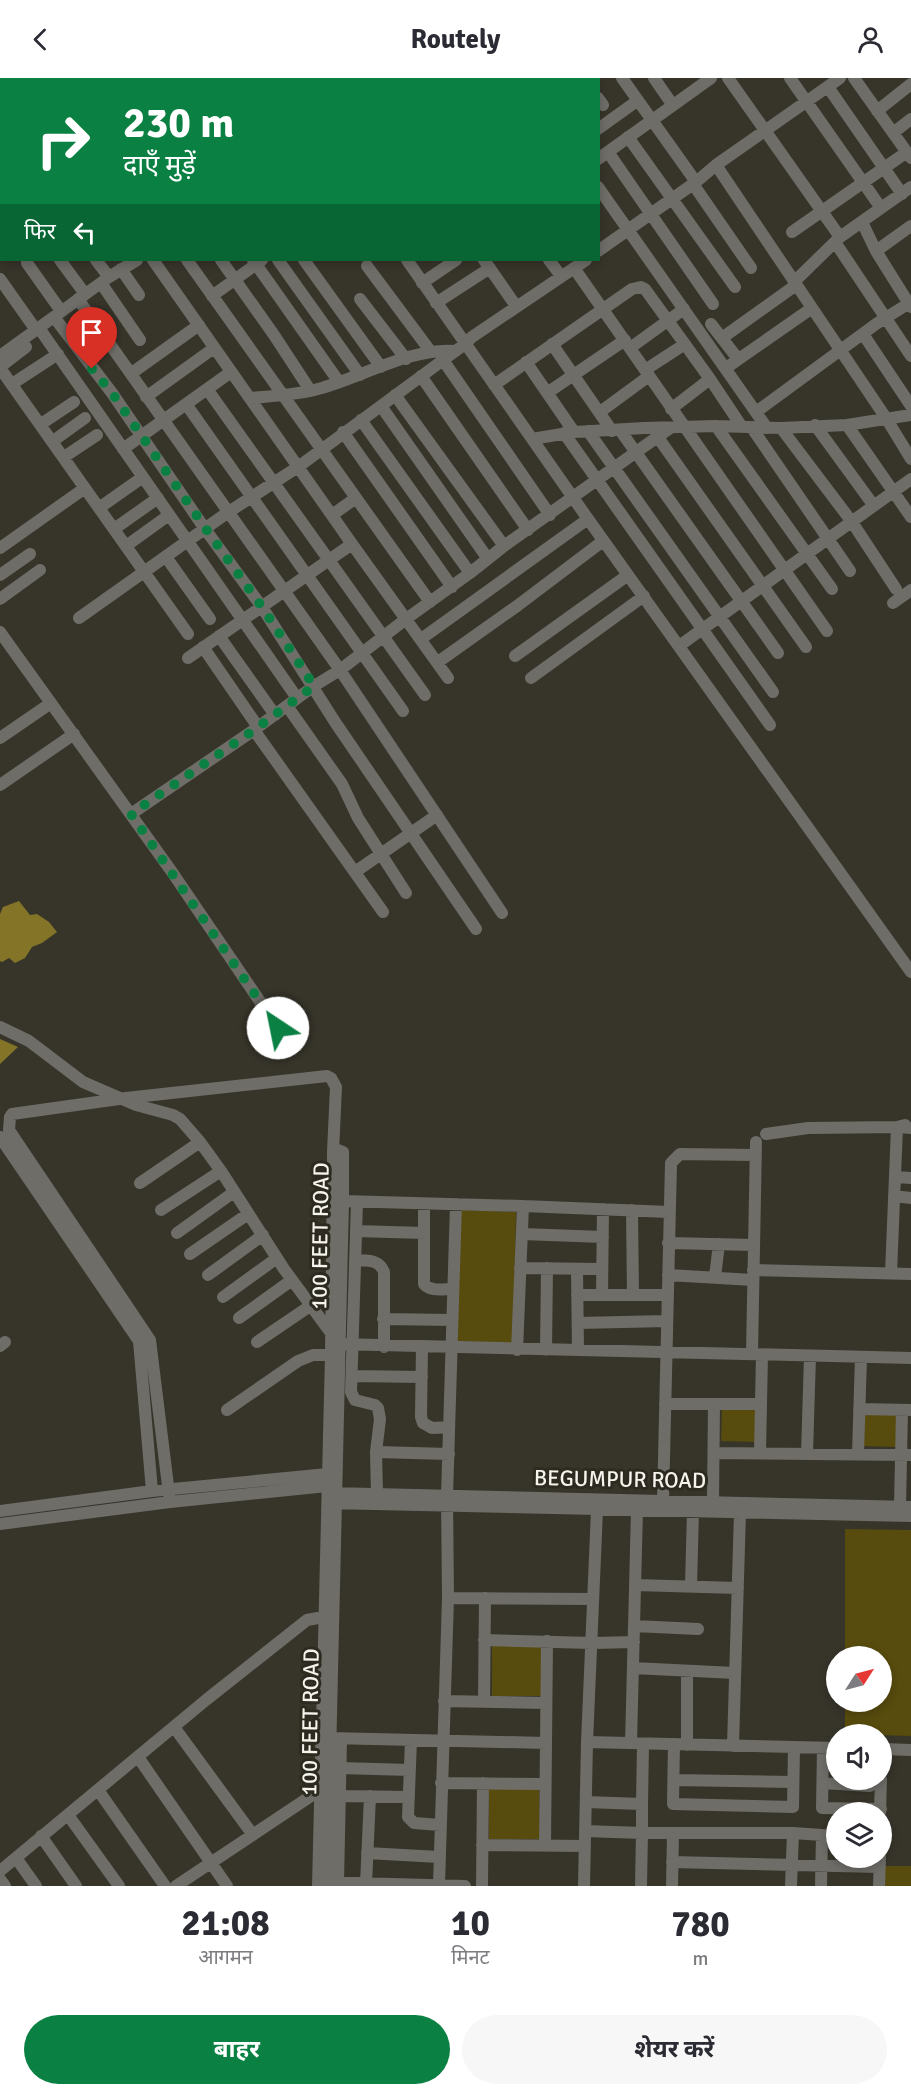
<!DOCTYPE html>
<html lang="hi">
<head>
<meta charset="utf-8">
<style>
	body { margin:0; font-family:Signika,"Noto Sans Devanagari",sans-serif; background:#f7f7f7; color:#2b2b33; height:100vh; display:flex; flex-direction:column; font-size:22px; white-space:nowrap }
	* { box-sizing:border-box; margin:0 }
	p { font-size:20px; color:#7c7c81 }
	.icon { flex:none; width:33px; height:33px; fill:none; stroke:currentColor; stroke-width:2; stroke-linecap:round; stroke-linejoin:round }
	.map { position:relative; height:1808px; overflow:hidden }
	.sheet { display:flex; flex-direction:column; background:#fff; flex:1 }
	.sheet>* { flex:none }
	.hud { position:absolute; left:0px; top:0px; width:600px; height:183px; box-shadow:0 3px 9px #0003; background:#0b8043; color:#fff; overflow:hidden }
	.needle { width:39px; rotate:54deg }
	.tools { position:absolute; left:826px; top:1568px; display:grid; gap:12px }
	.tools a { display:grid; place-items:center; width:66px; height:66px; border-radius:50%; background:#fff; box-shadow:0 3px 9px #0003; font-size:30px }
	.pin { position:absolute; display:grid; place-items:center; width:51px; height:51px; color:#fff; margin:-62px -26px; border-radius:50% 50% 50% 0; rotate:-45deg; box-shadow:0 0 6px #0007 }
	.pin .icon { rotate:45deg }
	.me { position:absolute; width:66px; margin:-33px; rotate:326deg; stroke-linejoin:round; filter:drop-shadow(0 0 4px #0008) }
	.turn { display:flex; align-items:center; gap:21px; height:126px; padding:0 24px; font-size:27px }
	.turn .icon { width:78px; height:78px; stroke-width:2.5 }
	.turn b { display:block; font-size:42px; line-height:51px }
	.then { display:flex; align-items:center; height:57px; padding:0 24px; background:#0003; gap:12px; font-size:22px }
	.eta { display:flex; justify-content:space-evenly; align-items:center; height:102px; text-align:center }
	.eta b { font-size:36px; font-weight:700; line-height:42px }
	.button { display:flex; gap:12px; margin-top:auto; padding:12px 24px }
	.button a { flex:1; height:69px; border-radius:36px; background:#0b8043; color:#fff; font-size:24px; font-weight:700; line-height:69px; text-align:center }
	.button a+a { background:#f7f7f7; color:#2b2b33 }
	header { display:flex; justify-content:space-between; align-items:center; height:78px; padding:0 24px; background:#fff; font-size:27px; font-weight:700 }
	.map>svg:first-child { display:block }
</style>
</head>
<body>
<header><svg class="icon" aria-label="back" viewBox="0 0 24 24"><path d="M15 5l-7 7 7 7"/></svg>Routely<svg class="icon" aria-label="person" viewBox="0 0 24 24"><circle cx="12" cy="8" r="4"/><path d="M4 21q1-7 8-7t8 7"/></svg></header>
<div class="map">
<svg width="911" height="1808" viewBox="0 0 911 1808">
	<rect width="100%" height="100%" fill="#37352a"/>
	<!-- green -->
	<path fill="#574b0d" d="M 461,1132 L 516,1134 L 513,1265 L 457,1263 Z
		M 722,1330 L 757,1330 L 757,1364 L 721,1363 Z
		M 862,1335 L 898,1336 L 897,1369 L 862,1368 Z
		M 845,1451 L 911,1452 L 911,1658 L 845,1656 L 845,1623 L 882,1623 L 882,1578 L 845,1578 Z
		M 492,1567 L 542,1567 L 542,1618 L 492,1618 Z
		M 489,1710 L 539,1710 L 539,1761 L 489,1761 Z
		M 885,1788 L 911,1788 L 911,1808 L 885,1808 Z"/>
	<!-- water -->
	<path fill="#837428" d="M 19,823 L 30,837 L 37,836 L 49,844 L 57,854 L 42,865 L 32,869 L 25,880 L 15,885 L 9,880 L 2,884 L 0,883 L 0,836 L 3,829 Z
		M 0,961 L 18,969 L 0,986 Z"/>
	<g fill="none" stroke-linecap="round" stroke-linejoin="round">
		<!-- minor -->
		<path stroke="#6e6d68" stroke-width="12" d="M 56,0 L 57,2
			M 80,0 L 82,2
			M 107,0 L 108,2
			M 140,0 L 142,2
			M 165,0 L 166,2
			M 192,0 L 193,2
			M 278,0 L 279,2
			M 439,0 L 440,2
			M 522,0 L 524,2
			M 552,0 L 553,2
			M 585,0 L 586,2
			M 622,0 L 696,104
			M 654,0 L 672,26
			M 728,0 L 840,159
			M 790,0 L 881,130
			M 854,0 L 911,80
			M 30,2 L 32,0
			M 208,2 L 210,0
			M 314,2 L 317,0
			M 364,2 L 366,0
			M 408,2 L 411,0
			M 454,2 L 456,0
			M 510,2 L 512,0
			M 0,6 L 2,8
			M 828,9 L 902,116
			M 598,20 L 603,27
			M 0,22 L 2,21
			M 877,33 L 911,6
			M 0,48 L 2,50
			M 598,51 L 637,23
			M 893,55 L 911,41
			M 628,59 L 735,209
			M 608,74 L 713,226
			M 598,81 L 711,0
			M 716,87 L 886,340 L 911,381
			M 693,106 L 751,190
			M 598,109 L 767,350
			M 862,144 L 876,173 L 911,229
			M 0,150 L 2,149
			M 792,154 L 907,74
			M 835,164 L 911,278
			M 598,173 L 696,104 L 716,87 L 840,0
			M 876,173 L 911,148
			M 27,182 L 27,185 L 61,233
			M 60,182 L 85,216
			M 96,182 L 109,199
			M 153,182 L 352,466 L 448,600
			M 187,182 L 430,524
			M 221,182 L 274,257 L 310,312
			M 253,182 L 339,304
			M 278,182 L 360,297
			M 304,182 L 381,289
			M 407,182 L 588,441 L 911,894
			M 484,182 L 516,228
			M 549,182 L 561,198
			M 367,188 L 431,274
			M 574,190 L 827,553
			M 121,191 L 139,217
			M 0,201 L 36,252
			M 794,204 L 840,159 L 911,109
			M 101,205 L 140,262
			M 422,205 L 456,182
			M 212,218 L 262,182
			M 78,221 L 340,592 L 502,835
			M 360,221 L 406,281
			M 436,225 L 490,190
			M 54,239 L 112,315 L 205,451 L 262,529 L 335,644 L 476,851
			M 711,246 L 738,281
			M 39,250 L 297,620
			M 863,256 L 911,328
			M 722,260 L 796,207
			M 552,266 L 612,353
			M 630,270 L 684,231
			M 0,278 L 109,199 L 137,182
			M 443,282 L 550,437
			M 526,284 L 574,354
			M 0,289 L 26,269
			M 0,290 L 188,556
			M 726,290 L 812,230
			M 136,292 L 199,247
			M 645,292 L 685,266
			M 421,298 L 528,452
			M 12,306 L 58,276
			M 494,307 L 632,211 L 641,209 L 645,211 L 710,301 L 742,349
			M 207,311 L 425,617
			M 547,315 L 625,262
			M 395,317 L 504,468
			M 146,319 L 214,270
			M 250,320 C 272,318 297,317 318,311 C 360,300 412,269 455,273
			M 186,326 L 403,633
			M 381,328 L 488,481
			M 671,331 L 710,301
			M 600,334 L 649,298
			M 756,334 L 876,246 L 911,224
			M 361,342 L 470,495
			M 41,346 L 74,324
			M 815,347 L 874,428
			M 847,347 L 911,439
			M 716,348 L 832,511
			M 752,350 L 850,493
			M 781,350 L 852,444 L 896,511
			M 620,352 L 778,575
			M 588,353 L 773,614
			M 343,354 L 452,509
			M 564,355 L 770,647
			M 657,358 L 806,569
			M 532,361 L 574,354 L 644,350 L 716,348 L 781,350 L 847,347 L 911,337
			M 53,363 L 85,340
			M 123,371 L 231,294
			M 64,379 L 97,357
			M 99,430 L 143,399
			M 332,437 L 356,420
			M 114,451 L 158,420
			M 126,468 L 169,437
			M 0,470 L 85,410
			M 166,479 L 210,541
			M 0,497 L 30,476
			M 0,521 L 40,492
			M 893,525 L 911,512
			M 79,540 L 227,435 L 298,389 L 465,266 L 472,259 L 586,182
			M 0,554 L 172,794 L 278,950
			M 219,558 L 275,637
			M 421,561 L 588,441
			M 679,568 L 911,401
			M 203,569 L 258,649
			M 515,578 L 628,497
			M 188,580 L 352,466
			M 438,584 L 517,528 L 603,463
			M 531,600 L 644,518
			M 287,628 L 342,706 L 358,740 L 406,815
			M 254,652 L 383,834
			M 0,660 L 51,625
			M 0,707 L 74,656
			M 131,736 L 254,652 L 314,608 L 340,592 L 406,541 L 470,495 L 504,468 L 670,350
			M 355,794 L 437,737
			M 0,949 L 29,963 L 83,1004 L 136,1027 L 173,1037 L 180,1041 L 200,1064 L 221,1093 L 284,1191 L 339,1266 L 911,1280
			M 766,1056 L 808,1050 L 897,1049 L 905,1047
			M 0,1059 L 139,1263 L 152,1413
			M 895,1099 L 911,1100
			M 140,1105 L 200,1064
			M 894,1118 L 911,1120
			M 343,1123 L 523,1128 L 669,1134
			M 357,1124 L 351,1314 L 355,1322 L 375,1327 L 378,1330 L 380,1341 L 376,1374 L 377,1416
			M 424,1126 L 424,1206 C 431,1214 443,1211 453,1211
			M 161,1132 L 221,1093
			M 632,1132 L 633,1217
			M 356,1153 L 424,1155
			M 177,1155 L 234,1114
			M 522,1156 L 603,1159
			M 668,1165 L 754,1167
			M 190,1176 L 248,1136
			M 355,1182 C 368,1183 379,1181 384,1194 L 384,1269
			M 520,1190 L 602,1191
			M 577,1191 L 578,1272
			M 753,1192 L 911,1196
			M 891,1195 L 897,1049 L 911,1050
			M 208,1197 L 263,1157
			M 668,1197 L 753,1202
			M 715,1199 L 719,1166
			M 577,1217 L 667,1217
			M 602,1217 L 603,1131
			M 223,1219 L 277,1180
			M 239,1240 L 292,1202
			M 383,1241 L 452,1242
			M 578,1245 L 667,1243
			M 257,1264 L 310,1228
			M 0,1268 L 5,1264
			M 422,1269 L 421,1339 L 423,1345 L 432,1350 L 449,1349
			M 517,1272 L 523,1128
			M 546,1272 L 547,1190
			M 752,1276 L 756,1064
			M 352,1298 L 422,1299
			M 665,1326 L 761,1326
			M 859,1331 L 911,1332
			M 227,1332 L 298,1283 L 313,1277 L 331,1277
			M 376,1374 L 449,1376
			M 760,1374 L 762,1277
			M 714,1375 L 911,1377
			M 807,1376 L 810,1278
			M 858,1376 L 861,1279
			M 331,1415 L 911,1429
			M 663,1423 L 671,1085 L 680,1076 L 755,1077
			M 170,1424 L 150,1262 L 9,1052 L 10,1039 L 12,1036 L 126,1020 L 327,998 L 331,1000 L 336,1009 L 333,1074
			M 713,1424 L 714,1326
			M 330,1425 L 911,1438
			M 900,1429 L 902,1332
			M 0,1433 L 152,1413 L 328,1396
			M 0,1446 L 170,1424 L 327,1408
			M 635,1507 L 738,1510
			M 691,1508 L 693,1433
			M 448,1520 L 593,1521
			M 634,1548 L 698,1551
			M 484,1562 L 592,1565 L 634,1564
			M 633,1590 L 735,1595
			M 444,1623 L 546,1625
			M 484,1624 L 485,1520
			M 174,1649 L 253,1757
			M 330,1660 L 546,1665
			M 411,1662 L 408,1739 L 414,1745 L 440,1747
			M 587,1664 L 837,1670
			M 631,1665 L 637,1432
			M 674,1666 L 673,1726 L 793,1729 L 794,1669
			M 687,1667 L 687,1593
			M 733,1668 L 740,1434
			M 823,1670 L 822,1730 L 881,1731
			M 882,1671 L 911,1672
			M 138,1679 L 227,1808
			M 340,1690 L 410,1692
			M 674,1702 L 793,1704
			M 441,1705 L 545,1706
			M 823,1705 L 870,1708
			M 98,1712 L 165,1808
			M 340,1718 L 409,1719
			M 586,1724 L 642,1726 L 643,1666
			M 642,1726 L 642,1755 L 793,1755 L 791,1808
			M 880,1734 L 881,1701
			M 68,1737 L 119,1808
			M 585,1753 L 642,1755 L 641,1808
			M 793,1755 L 822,1757
			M 41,1758 L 76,1808
			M 482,1767 L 585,1768
			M 545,1767 L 547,1563
			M 367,1775 L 439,1779
			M 16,1780 L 36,1808
			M 672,1784 L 879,1789
			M 0,1793 L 206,1622 L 307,1542 L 323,1539
			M 0,1801 L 5,1808
			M 320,1804 L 465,1808
			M 338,1805 L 341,1661
			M 366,1806 L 370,1718
			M 439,1807 L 448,1520 L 447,1418 L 456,1126
			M 176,1808 L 320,1712
			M 318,1808 L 331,1277 L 333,1081 L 333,1074 L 338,1072 L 343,1074 L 343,1123 L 327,1808
			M 482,1808 L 483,1705
			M 584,1808 L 587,1664 L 597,1432
			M 672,1808 L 673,1755
			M 821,1808 L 822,1757 L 837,1758
			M 879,1808 L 880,1779"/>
	</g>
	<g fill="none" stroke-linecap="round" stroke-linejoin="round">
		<!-- route -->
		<path stroke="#0b8043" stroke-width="10" stroke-dasharray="0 18" d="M 92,291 L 112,315 L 206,451 L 262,529 L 314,608 L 254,652 L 131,736 L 278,950"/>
	</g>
	<g text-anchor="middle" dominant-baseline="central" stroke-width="6" stroke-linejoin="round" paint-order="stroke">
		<!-- street labels -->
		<g font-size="22" fill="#f5f4ed" stroke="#2d2b20">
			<text transform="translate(320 1158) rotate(-89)">100 FEET ROAD</text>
			<text transform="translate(620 1401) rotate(1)">BEGUMPUR ROAD</text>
			<text transform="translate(310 1644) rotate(-89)">100 FEET ROAD</text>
		</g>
	</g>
</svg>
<div class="tools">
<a><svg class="needle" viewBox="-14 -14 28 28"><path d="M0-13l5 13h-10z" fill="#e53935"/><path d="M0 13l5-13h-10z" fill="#7c7c81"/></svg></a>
<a><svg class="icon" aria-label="sound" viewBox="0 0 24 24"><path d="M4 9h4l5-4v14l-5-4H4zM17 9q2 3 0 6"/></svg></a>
<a><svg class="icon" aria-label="layers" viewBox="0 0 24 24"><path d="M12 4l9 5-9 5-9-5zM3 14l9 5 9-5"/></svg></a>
</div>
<div class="pin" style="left:92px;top:291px;background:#d93025"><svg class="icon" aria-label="arrive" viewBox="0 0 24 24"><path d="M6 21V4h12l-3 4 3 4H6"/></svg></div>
<svg class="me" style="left:278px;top:950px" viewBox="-20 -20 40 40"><circle r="19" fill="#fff"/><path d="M0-13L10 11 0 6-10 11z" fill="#0b8043"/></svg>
<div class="hud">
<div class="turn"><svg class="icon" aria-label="right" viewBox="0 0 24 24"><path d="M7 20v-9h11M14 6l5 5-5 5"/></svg><div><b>230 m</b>दाएँ मुड़ें</div></div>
<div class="then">फिर<svg class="icon" aria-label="left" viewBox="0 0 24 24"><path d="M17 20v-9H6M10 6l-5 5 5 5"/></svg></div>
</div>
</div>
<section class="sheet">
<div class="eta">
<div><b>21:08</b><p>आगमन</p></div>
<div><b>10</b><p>मिनट</p></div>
<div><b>780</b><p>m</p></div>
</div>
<div class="button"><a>बाहर</a><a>शेयर करें</a></div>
</section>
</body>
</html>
